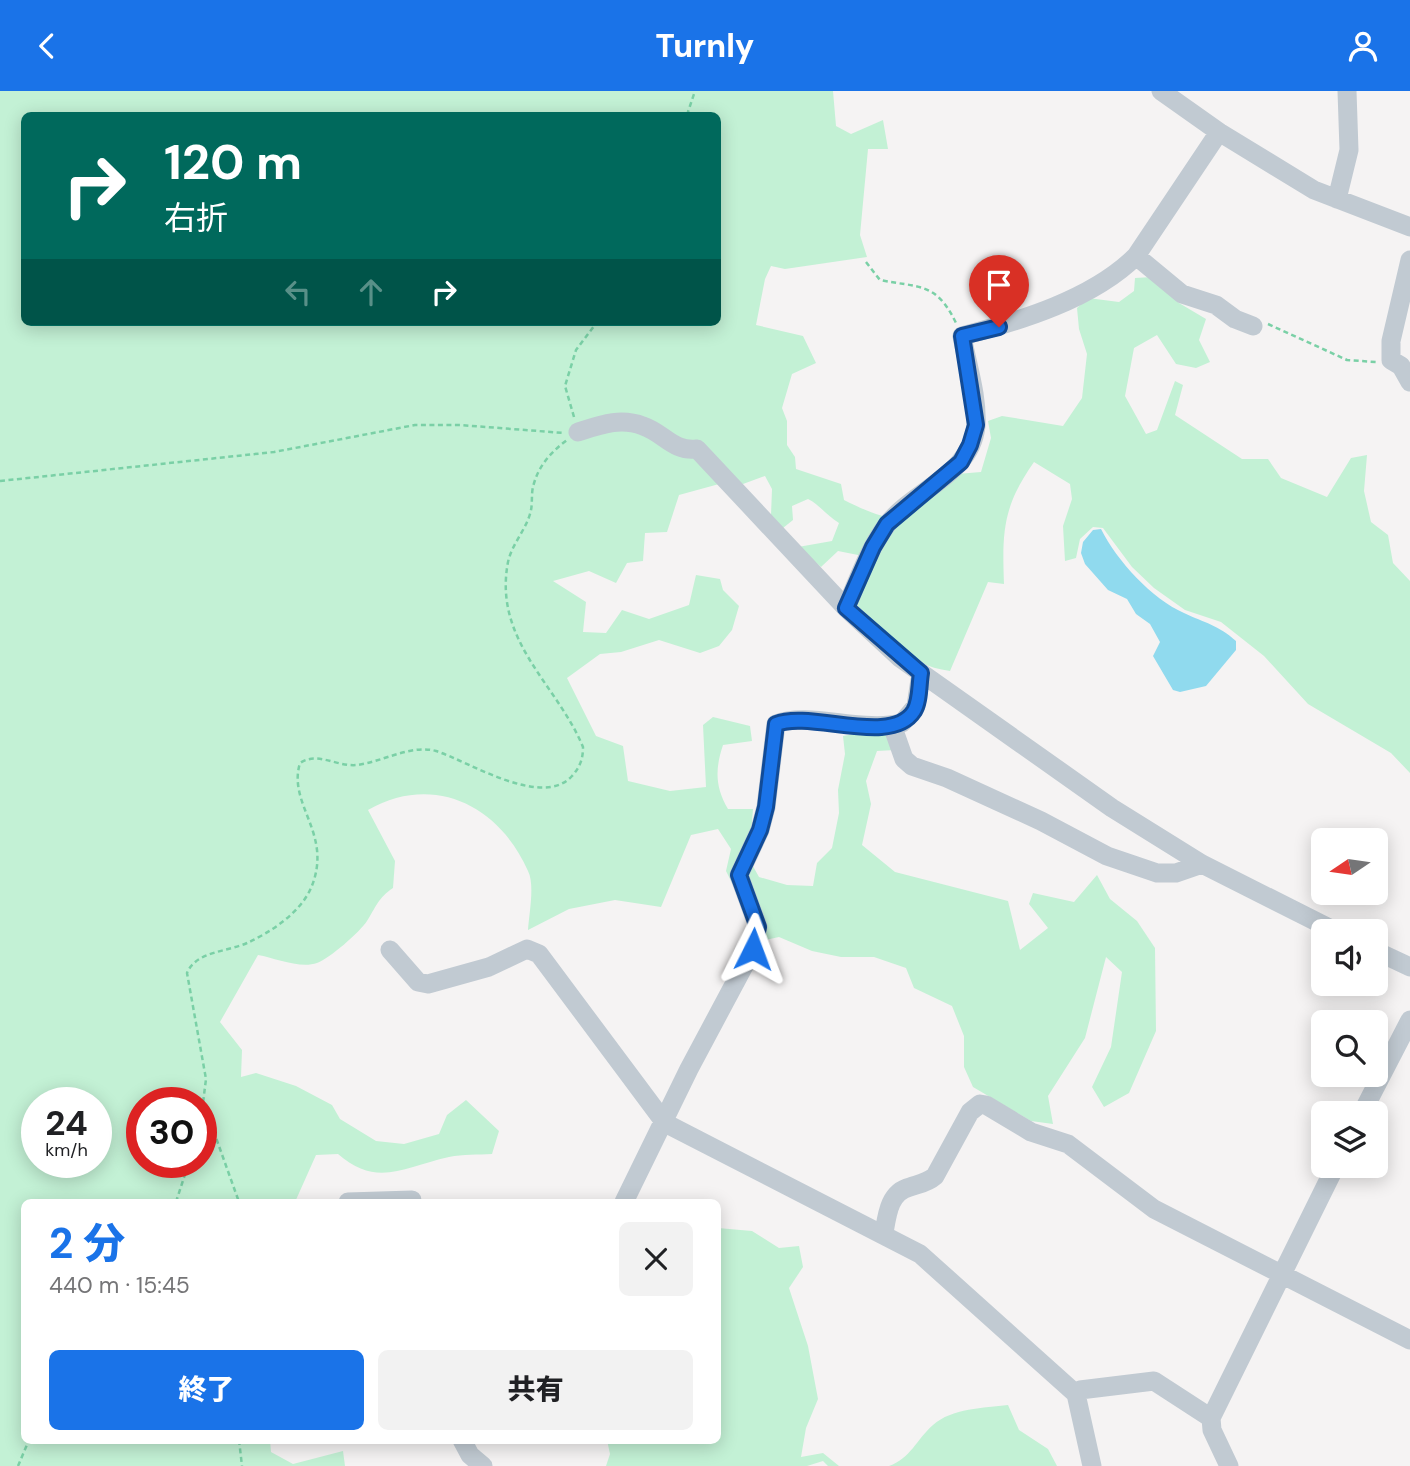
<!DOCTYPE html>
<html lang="ja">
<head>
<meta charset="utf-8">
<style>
	body { margin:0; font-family:"DM Sans","Noto Sans JP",sans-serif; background:#f2f2f2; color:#202124; height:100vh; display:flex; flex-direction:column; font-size:26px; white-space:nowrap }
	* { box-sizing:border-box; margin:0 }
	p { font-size:23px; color:#757577 }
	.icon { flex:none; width:38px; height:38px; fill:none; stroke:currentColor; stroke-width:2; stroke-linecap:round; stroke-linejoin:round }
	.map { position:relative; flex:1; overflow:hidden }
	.sheet { position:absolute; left:21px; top:1108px; width:700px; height:245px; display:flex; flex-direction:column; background:#fff; border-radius:10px; box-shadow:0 4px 18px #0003 }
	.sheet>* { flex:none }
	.top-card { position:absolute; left:21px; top:21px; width:700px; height:214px; border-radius:10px; box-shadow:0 4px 18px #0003; background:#00695c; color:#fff; overflow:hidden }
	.needle { width:46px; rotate:257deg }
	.controls { position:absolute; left:1311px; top:737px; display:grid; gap:14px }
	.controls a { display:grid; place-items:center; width:77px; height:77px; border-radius:10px; background:#fff; box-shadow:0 4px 18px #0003; font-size:35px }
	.speed { position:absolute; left:21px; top:996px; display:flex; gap:14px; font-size:35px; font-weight:700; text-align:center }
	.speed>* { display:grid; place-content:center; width:91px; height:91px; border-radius:50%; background:#fff; box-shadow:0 4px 18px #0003; line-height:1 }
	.speed small { font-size:18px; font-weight:400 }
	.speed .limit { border:10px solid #d22; background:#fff; color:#111 }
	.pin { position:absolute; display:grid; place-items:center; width:60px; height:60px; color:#fff; margin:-72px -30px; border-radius:50% 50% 50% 0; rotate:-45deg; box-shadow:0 0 7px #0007 }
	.pin .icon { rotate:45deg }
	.me { position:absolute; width:77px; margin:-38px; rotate:3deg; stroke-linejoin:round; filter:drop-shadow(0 0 5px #0008) }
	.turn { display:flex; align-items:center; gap:24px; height:147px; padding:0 28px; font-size:32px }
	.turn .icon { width:91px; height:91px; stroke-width:2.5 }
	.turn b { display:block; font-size:49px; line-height:60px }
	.lanes { display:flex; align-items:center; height:66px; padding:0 28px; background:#0003; justify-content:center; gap:35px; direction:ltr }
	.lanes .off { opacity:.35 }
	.round { display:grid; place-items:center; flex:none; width:74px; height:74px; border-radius:10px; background:#f2f2f2 }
	.overview { display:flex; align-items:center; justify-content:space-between; height:119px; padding:0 28px }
	h1 { font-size:42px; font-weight:800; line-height:52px; color:#1a73e8 }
	.action { display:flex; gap:14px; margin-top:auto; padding:14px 28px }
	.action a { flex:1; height:80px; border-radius:10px; background:#1a73e8; color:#fff; font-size:28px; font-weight:800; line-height:80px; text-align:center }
	.action a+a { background:#f2f2f2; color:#202124 }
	header { display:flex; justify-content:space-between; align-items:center; height:91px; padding:0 28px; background:#1a73e8; color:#fff; font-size:32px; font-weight:800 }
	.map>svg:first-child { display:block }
</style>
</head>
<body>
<header><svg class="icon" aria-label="back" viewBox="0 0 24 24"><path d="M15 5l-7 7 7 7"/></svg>Turnly<svg class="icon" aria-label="person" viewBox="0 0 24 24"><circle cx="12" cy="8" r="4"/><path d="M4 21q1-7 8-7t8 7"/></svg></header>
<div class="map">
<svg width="1410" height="1375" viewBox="0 0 1410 1375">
	<rect width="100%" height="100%" fill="#f5f3f3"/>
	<!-- green -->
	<path fill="#c3f1d5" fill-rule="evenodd" d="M 0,0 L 833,0 L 836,35 L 851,43 L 883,29 L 888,58 L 868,58 L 860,144 L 867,166 L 785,178 L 771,175 L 765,188 L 756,234 L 803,245 L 816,272 L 792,283 L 782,317 L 787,330 L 787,354 L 795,366 L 796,378 L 841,393 L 844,409 C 912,443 907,424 957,383 L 981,381 L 991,347 L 988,330 L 1002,325 L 1063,335 L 1082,307 L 1087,263 L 1079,238 L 1077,217 L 1088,207 L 1119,211 L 1134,200 L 1135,187 L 1152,186 L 1179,212 L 1206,228 L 1199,249 L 1210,271 L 1196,277 L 1176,273 L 1157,244 L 1134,257 L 1125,305 L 1146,343 L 1157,339 L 1175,290 L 1183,294 L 1175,324 L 1242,368 L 1268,368 L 1281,387 L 1327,406 L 1351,367 L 1367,364 L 1364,400 L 1371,431 L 1388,444 L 1393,472 L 1410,490 L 1410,682 L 1391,662 L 1308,613 L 1264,565 L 1221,531 L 1185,519 L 1154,497 L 1132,476 L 1103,437 L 1093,436 L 1080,448 L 1076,467 L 1065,470 L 1063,435 L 1072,408 L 1070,393 L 1034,371 C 1003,415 1002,440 1004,493 L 988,491 L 950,580 C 905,574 885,545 855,515 L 873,467 L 838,460 L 821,476 L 798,456 L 832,450 L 839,432 C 827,425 820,414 808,408 L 792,415 L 793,429 L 783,437 L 771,424 L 772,398 L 765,385 L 743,393 L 730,390 L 679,404 L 667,441 L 645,442 L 643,470 L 627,472 L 616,492 L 589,480 L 553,490 L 586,511 L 583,541 L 606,542 L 622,519 L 649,528 L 689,514 L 696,484 L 720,488 L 723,499 L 739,515 L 732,539 L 719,555 L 700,562 L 659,549 L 621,561 L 600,563 L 567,587 L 596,645 L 623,655 L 628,690 L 670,700 L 706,696 L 703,634 L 713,626 L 750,635 L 752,650 L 723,654 C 715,678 715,696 728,718 L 753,718 L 749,768 L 759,786 L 787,794 L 813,795 L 817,772 L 832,757 L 839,722 L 838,699 L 845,663 L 843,645 L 889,637 L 895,659 L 877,660 L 866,690 L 871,713 L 862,754 L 895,781 L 1008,810 L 1020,859 L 1048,837 L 1029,813 L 1033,802 L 1074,811 L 1097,784 L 1110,808 L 1137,830 L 1155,857 L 1156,940 L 1129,1002 L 1104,1016 L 1092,996 L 1111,956 L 1122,881 L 1106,866 L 1085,947 L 1048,1005 L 1053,1033 L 1031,1030 L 973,996 L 964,976 L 964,945 L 952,915 L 914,897 L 906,877 L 874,866 L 841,866 L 812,860 L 779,846 L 761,850 L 726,780 L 731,758 L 718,738 L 691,744 L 661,816 L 615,809 L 569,818 L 528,839 C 529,823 535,794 528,780 C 499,714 433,682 368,719 L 395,770 L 393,797 C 378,807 376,816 367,830 C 360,841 329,868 317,872 C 300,878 275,867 258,864 L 220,931 L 242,959 L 241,986 L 256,982 L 296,995 L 332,1014 L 340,1028 L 376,1050 L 404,1053 L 439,1043 L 447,1024 L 466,1009 L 499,1040 L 492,1063 C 478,1064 463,1063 449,1066 C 404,1076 377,1097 338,1063 L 316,1064 L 295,1111 L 24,1111 L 24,1349 L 270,1349 L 271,1361 L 293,1373 L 343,1360 L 345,1375 L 0,1375 ZM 24,24 L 718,24 L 718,231 L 24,231 ZM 37,1012 L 96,1012 L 96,1071 L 37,1071 ZM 142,1012 L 201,1012 L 201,1071 L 142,1071 Z
		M 718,1137 L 752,1140 L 779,1157 L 799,1155 L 803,1176 L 789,1197 L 808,1255 L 818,1308 L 806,1337 L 801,1366 L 823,1362 L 839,1375 L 828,1375 L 823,1370 L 807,1375 L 606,1375 L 610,1363 L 607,1349 L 718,1349 Z
		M 1008,1314 L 1019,1339 L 1048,1358 L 1057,1375 L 889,1375 C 911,1367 916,1349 933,1334 C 952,1317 984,1317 1008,1314 Z"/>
	<!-- water -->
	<path fill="#90daee" d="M 1101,438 C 1117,470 1152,508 1184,522 C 1205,532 1218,534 1236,550 L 1236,559 L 1206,595 L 1180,601 L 1173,599 L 1153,565 L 1160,551 L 1150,533 L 1136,523 L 1127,508 L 1108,499 L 1085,473 L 1081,462 L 1083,451 L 1093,439 Z"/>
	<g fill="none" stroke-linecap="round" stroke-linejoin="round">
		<!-- path -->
		<path stroke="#7ad0a6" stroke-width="2.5" stroke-dasharray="5 3.5" stroke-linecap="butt" d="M 687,24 L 695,0
			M 866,171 L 880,189 C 918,197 936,190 956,232
			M 1268,233 L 1347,269 L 1376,271
			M 574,326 L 565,295 L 576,259 L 597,231
			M 0,390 L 274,361 L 415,334 L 460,334 L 564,342
			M 205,1016 L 239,1111
			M 201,1028 L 206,988 L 187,882 C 196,860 227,861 247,852 C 271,841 300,822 311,797 C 334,743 287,714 300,672 C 318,660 336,676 357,674 C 382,671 411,653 436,660 C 470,671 542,718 572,685 C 580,676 583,668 583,656 C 557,593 493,550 508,471 C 512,453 525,440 530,423 C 533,414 531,404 533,396 C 538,375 551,361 567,349
			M 176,1111 L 189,1071
			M 239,1349 L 242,1375
			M 18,1375 L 29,1349"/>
		<!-- minor -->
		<path stroke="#c1cad2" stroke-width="19" d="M 1161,0 L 1219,41 L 1314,99 L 1410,136
			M 1337,108 L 1349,59 L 1347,0
			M 1136,165 L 1182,203 L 1216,214 L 1235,228 L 1253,235
			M 1410,169 L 1391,250 L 1391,269 L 1401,275 L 1410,291
			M 578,341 C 600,334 620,326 643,335 C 664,342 673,361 697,358 L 846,517 L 900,567 L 1112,717 L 1202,773 L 1335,840
			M 846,517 C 858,489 868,460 886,435 C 912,399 971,385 976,335 C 978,306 967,273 962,245 C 1020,230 1093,208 1136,165 L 1219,41
			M 892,634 L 904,668 L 912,675 L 947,687 L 1041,730 L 1107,765 L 1157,782 L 1176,782 L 1202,773
			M 390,859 L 418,891 L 428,893 L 489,876 L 527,858 L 539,863 L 665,1032 L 920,1163 L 1076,1303
			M 1376,860 L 1410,876
			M 1362,1022 L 1410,929
			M 348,1111 L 412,1109
			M 624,1111 L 689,978 L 753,858 L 758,836 L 739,784 L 760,739 L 766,716 L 776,633 C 809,620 862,642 902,632 L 916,615 L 921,582
			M 884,1142 C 887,1124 889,1101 910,1096 C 919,1093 927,1092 935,1085 L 970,1021 L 980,1013 L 986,1014 L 1031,1041 L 1068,1053 L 1154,1118 L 1410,1249
			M 462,1349 L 470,1364 L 483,1375
			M 1092,1375 L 1076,1303 L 1080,1299 L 1154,1290 L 1211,1327
			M 1229,1375 L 1212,1339 L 1211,1327 L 1336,1074"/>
	</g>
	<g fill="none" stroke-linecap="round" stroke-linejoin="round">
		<defs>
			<path id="route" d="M 753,858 L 758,836 L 739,784 L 760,739 L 766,716 L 776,633 C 811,619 891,656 914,620 C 920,610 919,594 921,582 L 846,517 L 873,456 L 887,433 L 961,371 L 970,354 L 976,334 L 962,245 L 999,236"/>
		</defs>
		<!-- route casing -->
		<use href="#route" stroke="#114b97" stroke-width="18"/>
		<!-- route -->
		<use href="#route" stroke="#1a73e8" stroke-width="12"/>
	</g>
</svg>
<div class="controls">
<a><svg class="needle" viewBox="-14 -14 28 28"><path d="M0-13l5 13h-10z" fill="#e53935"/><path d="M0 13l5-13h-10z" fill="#757577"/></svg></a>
<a><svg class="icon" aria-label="sound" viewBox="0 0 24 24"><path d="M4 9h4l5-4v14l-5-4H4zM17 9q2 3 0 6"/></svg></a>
<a><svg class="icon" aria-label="search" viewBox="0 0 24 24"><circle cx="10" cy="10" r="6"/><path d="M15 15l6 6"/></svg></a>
<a><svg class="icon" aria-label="layers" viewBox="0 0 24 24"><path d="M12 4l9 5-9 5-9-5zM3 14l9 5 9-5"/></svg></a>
</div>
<div class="speed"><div>24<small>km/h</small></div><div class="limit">30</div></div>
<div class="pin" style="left:999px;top:236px;background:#d93025"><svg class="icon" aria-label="arrive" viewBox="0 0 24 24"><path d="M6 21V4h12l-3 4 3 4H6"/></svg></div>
<svg class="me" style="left:753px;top:858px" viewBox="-20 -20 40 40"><path d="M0-17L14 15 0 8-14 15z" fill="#1a73e8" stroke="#fff" stroke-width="4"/></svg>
<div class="top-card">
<div class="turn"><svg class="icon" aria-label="right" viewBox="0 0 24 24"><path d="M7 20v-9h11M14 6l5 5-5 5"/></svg><div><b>120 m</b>右折</div></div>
<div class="lanes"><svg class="icon off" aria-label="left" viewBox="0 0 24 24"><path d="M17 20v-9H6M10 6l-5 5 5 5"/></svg><svg class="icon off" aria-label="ahead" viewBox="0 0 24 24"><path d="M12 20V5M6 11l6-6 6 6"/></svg><svg class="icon" aria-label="right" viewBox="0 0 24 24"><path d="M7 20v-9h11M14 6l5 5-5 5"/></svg></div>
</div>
<section class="sheet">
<div class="overview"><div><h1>2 分</h1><p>440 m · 15:45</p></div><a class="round"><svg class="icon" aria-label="close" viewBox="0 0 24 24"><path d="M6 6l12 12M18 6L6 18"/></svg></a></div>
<div class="action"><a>終了</a><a>共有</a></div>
</section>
</div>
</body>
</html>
